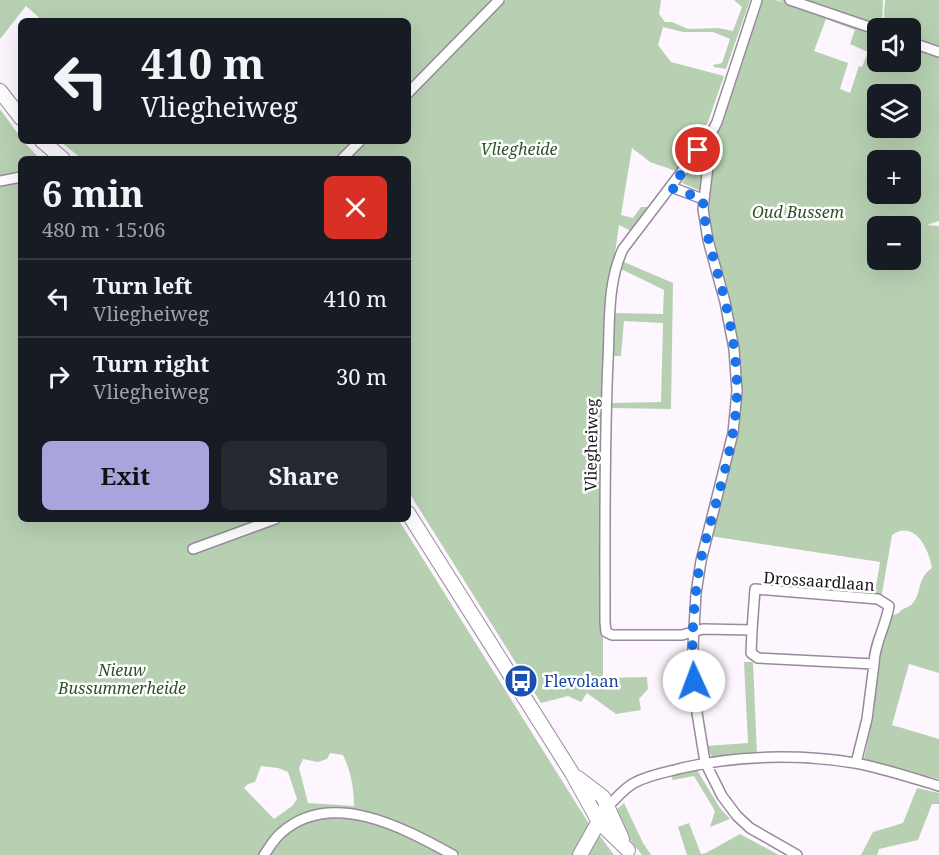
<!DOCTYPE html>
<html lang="en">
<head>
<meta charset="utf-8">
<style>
	body { margin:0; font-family:"Noto Serif",serif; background:#242831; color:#f1f3f6; height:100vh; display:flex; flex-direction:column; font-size:22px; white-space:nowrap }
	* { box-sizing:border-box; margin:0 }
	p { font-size:20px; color:#9ea1a6 }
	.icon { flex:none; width:33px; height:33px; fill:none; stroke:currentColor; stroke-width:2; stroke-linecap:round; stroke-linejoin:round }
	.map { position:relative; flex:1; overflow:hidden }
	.side { position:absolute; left:18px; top:156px; width:393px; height:366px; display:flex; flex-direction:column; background:#171b24; border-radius:9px; box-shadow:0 6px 24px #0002 }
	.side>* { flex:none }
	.guide { position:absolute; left:18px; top:18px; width:393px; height:126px; border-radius:9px; box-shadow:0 6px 24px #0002; background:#171b24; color:#f1f3f6; overflow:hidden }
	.fabs { position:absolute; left:867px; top:18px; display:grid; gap:12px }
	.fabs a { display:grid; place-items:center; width:54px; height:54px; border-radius:9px; background:#171b24; box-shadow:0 6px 24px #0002; font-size:30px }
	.pin { position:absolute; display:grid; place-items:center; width:51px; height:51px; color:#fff; margin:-26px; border:3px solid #fff; border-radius:50%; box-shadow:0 2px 6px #0007 }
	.me { position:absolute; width:66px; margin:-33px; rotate:358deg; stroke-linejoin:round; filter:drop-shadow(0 0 4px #0008) }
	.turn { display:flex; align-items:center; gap:21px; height:126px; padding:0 24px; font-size:27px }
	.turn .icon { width:78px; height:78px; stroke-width:2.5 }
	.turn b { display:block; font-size:42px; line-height:51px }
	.round { display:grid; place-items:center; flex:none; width:63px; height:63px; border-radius:9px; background:#242831 }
	.summary { display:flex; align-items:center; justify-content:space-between; height:102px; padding:0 24px }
	h1 { font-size:36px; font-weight:700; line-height:45px }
	.primary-button { display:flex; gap:12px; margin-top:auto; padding:12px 24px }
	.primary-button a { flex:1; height:69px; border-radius:9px; background:#a9a4db; color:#111; font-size:24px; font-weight:700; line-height:69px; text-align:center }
	.primary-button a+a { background:#242831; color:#f1f3f6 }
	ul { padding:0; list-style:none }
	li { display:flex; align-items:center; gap:18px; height:78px; padding:0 24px; border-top:2px solid #363941 }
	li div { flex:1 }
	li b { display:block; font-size:22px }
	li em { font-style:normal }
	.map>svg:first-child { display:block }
</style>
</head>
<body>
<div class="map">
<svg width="939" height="855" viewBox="0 0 939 855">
	<rect width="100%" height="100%" fill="#fdf6fe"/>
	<!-- green -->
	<path fill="#b7d0b2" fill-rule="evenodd" d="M 0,0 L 493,0 L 408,86 L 408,21 L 43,21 L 26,6 L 0,39 Z
		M 506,0 L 661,0 L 659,14 L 665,22 L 672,22 L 688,29 L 718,28 L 733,31 L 742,7 L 734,0 L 750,0 L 726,69 L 714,67 L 713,65 L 722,63 L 730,39 L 713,32 L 683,32 L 663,27 L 658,45 L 671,62 L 724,76 L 708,122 L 676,171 L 650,162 L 632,148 L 621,215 L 633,218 L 641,207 L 649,207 L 631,231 L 619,225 L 613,267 L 603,587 L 603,678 L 647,677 L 648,689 L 639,699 L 641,710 L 616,714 L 587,693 L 581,702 L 568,696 L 541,703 L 408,491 L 408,159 L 348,159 L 365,141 L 408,141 L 408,98 Z
		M 763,0 L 776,0 L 784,3 L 779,0 L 883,0 L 882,28 L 878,28 L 878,62 L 910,62 L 911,47 L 939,56 L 939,221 L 927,225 L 939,226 L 939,673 L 909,664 L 892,725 L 939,739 L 939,779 L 864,759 L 874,711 L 877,652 L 891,616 L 899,613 C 903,607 906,609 911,605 C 923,594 915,580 932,568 C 929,550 915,519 892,535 L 881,599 L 874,598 L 880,562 L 710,536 L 739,391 L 740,362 L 708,223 L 706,197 L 716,145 L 716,132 L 719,130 L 740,56 ZM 826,19 L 855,30 L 850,44 L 868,52 L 862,67 L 859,66 L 850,93 L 840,89 L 848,63 L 814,51 ZM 878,94 L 910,94 L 910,128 L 878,128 ZM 878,160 L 910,160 L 910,194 L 878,194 ZM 878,226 L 910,226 L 910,260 L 878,260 Z
		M 885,0 L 939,0 L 939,48 L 911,38 L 910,28 L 886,28 L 884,14 Z
		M 0,109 L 21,138 L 21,141 L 23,141 L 40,159 L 21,159 L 21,519 L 398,519 L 591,827 L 576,855 L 461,855 L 419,832 L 386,819 L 340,809 L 314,810 L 302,815 L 265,847 L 259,855 L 0,855 ZM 330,753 L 343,755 C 351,771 354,789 354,806 L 308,803 L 299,768 L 303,759 L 318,762 L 327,759 ZM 261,766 L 278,768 L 288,772 L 297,799 L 292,806 L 274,819 L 244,788 L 248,784 L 255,782 Z
		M 60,141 L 355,141 L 337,159 L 82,159 Z
		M 701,153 L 706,156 L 701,191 L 682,183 Z
		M 624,262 L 673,283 L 671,409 L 612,408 L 612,403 L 661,402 L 663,323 L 624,321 L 621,356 L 612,356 L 613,313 L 663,314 L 664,290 L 621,269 Z
		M 744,662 L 753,662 L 757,754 L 712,757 L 706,746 L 748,743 Z
		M 697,770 L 720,808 L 730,819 L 710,827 L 715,811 L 694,776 L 673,780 L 671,776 Z
		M 917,788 L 939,793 L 939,804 L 932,804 L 918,840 L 879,849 L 877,855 L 861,855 L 873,832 L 903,823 Z
		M 624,803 L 643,843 L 651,855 L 642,855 L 631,841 L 614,812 Z
		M 325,815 C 370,817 407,834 446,855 L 269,855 C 282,832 301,824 325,815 Z
		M 689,823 L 701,854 L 706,853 L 740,834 L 779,855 L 687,855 L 678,827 Z
		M 600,836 L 614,855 L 586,855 L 596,837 Z"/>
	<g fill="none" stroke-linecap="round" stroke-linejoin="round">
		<defs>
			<path id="street" d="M 757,0 L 717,122 L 712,132 L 703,209 L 708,240 L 725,302 L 734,349 L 737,391 L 733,433 L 701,561 L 696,593 L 692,665 L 697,713 L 705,762 L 722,796 L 737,816 L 750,828 L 797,855
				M 790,0 L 878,30
				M 910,42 L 939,52
				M 408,93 L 499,0
				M 712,132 L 623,249 C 607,283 610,323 608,361 C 604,448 605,535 605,622 L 606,632 L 612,635 L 682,635 L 703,629 L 752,630 L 755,589 L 878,599 L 889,606 C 886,626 874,644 874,664 L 758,658 L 751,653 L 752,630
				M 342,159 L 360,141
				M 0,181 L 21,177
				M 671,187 L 703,199
				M 193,549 L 275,519
				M 856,763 L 867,719 L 874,664
				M 603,807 L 607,807 C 616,799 623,789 634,783 C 648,775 667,772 682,768 C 737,755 800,754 855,763 C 883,768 912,778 939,786
				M 264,855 C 269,848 274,839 281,833 C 331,788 404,828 453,855"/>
			<path id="secondary" d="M 0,91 L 21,118
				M 42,141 L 63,159
				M 408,513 L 572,773 L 599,822 L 628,850
				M 578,778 L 603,797 L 622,839
				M 580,855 L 603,814"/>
		</defs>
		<!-- street casing -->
		<use href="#street" stroke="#988a9c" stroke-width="12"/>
		<!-- secondary casing -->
		<use href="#secondary" stroke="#988a9c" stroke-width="16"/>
		<!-- street -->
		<use href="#street" stroke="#fff" stroke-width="9"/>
		<!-- secondary -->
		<use href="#secondary" stroke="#fff" stroke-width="14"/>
	</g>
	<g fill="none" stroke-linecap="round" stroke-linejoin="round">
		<!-- route -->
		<path stroke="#1a73e8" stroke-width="10" stroke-dasharray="0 18" d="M 694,681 C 690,648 694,593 701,559 C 714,504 736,448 737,391 C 737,361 732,330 725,301 C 717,267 704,235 703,199 L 671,188 L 698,150"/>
	</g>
	<!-- icons -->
	<defs>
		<symbol id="bus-disc" viewBox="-11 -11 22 22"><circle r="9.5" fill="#1a4fb4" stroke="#fff"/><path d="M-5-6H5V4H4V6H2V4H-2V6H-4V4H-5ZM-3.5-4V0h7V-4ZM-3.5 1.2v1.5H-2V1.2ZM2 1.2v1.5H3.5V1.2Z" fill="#fff"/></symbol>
	</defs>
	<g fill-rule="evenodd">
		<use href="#bus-disc" x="502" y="662" width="38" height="38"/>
	</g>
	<g text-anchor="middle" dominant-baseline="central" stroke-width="5" stroke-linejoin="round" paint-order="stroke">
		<!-- park labels -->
		<g font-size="16" font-style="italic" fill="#2e5228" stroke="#fff">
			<text x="519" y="149">Vliegheide</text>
			<text x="798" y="212">Oud Bussem</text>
			<text x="122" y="670">Nieuw<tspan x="122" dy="18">Bussummerheide</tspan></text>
		</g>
		<!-- street labels -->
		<g font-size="16" fill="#19141b" stroke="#fff">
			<text transform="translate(591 445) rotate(-89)">Vliegheiweg</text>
			<text transform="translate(819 581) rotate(4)">Drossaardlaan</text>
		</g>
		<!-- transit labels -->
		<g font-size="16" fill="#164399" stroke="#fff" text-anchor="start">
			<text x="544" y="681">Flevolaan</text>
		</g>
	</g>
</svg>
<div class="fabs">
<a><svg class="icon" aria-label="sound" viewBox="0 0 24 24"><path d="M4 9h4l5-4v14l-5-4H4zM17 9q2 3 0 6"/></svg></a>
<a><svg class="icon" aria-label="layers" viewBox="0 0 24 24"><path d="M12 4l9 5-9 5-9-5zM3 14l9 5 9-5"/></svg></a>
<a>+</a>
<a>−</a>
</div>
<div class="pin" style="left:698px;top:150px;background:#d93025"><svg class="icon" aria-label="arrive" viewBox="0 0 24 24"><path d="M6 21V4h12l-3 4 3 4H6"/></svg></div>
<svg class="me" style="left:694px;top:681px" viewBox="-20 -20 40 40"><circle r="19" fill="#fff"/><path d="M0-13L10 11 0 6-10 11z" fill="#1a73e8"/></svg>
<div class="guide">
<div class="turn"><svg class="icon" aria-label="left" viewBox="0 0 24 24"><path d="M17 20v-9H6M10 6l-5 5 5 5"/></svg><div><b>410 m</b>Vliegheiweg</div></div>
</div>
<section class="side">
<div class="summary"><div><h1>6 min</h1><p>480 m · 15:06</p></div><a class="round" style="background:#d93025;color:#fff"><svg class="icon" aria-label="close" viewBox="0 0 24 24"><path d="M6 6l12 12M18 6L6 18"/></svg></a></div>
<ul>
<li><svg class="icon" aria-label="left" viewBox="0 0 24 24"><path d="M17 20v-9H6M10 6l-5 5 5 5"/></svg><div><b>Turn left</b><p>Vliegheiweg</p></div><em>410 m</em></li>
<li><svg class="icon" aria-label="right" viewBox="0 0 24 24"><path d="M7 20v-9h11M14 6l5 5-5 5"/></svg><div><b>Turn right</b><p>Vliegheiweg</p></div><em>30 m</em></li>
</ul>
<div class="primary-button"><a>Exit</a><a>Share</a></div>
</section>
</div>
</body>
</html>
